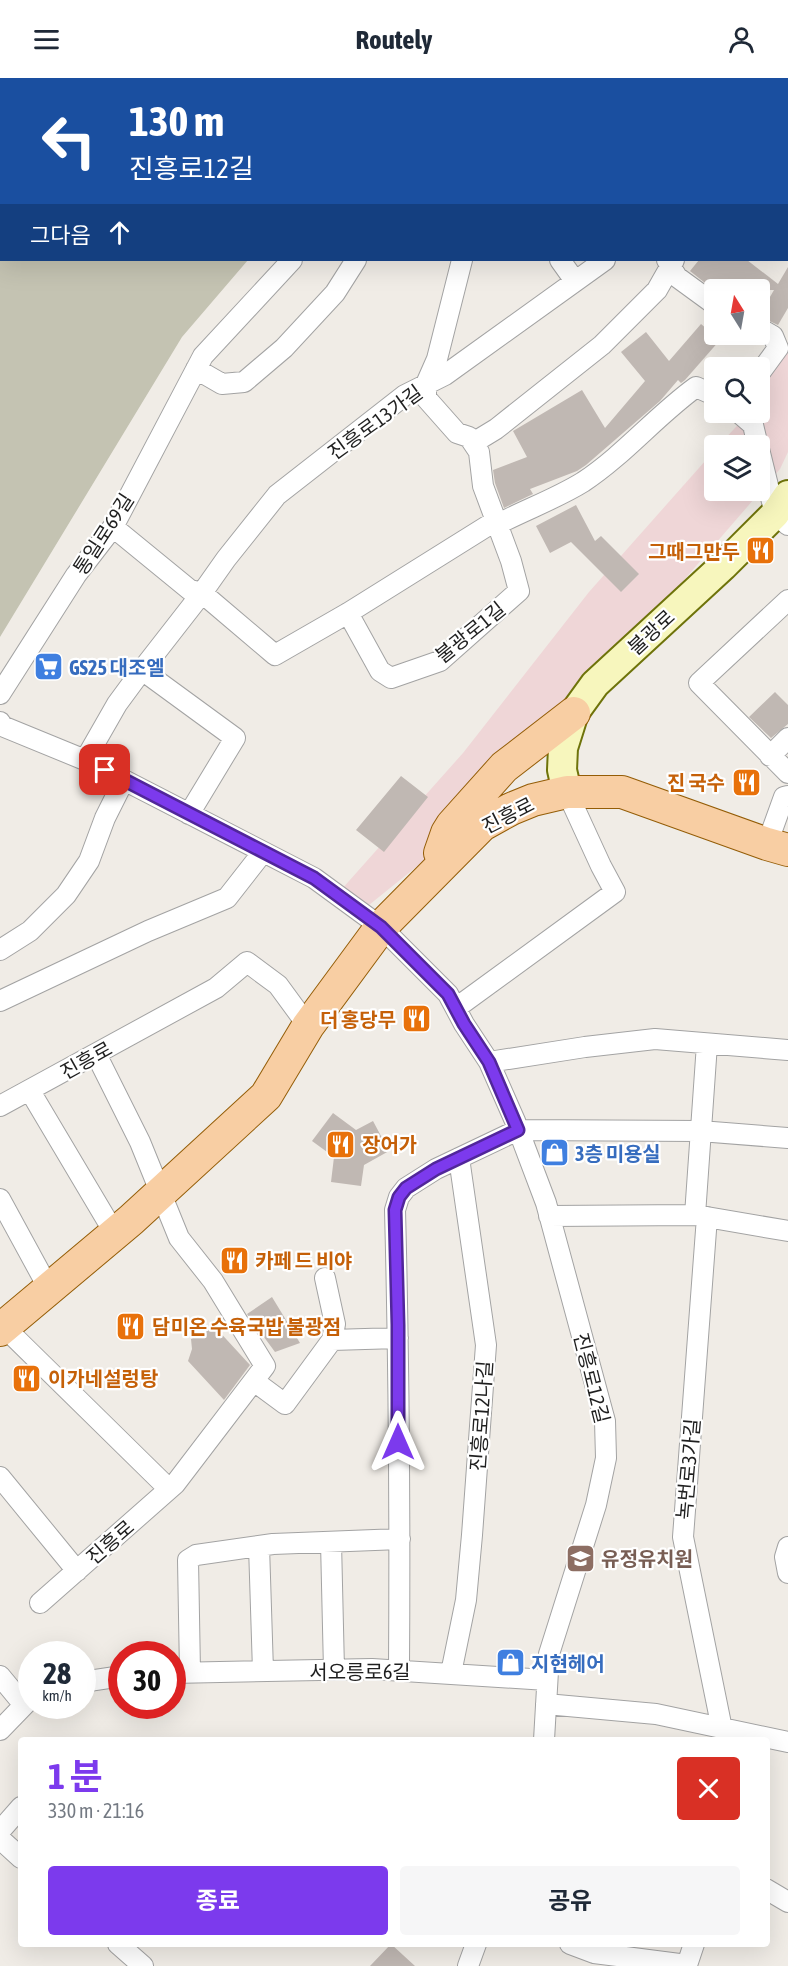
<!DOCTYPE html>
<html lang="ko">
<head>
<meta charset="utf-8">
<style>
	body { margin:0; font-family:"Asap Condensed","Noto Sans KR",sans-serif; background:#f6f6f7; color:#1f2937; height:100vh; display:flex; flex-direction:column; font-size:22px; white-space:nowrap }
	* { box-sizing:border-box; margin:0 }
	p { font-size:20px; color:#747a83 }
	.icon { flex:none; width:33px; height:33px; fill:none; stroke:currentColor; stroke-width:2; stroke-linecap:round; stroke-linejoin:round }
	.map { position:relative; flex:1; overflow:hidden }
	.drawer { position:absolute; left:18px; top:1659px; width:752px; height:210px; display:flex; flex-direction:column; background:#fff; border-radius:6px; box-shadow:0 6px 24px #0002 }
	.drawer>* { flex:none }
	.top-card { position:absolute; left:0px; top:0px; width:789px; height:183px; box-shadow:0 6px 24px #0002; background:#1a4fa0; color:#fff; overflow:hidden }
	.needle { width:39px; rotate:349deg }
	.buttons { position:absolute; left:704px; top:201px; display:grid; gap:12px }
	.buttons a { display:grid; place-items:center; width:66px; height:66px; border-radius:6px; background:#fff; box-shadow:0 6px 24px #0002; font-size:30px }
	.speed { position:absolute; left:18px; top:1563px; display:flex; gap:12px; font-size:30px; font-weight:700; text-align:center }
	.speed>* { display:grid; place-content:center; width:78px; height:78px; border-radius:50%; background:#fff; box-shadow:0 6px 24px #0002; line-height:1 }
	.speed small { font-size:15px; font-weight:400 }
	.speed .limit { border:9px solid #d22; background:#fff; color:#111 }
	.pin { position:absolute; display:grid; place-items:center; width:51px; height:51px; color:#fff; margin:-26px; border-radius:12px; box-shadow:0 3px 9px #0006 }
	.me { position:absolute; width:66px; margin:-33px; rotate:0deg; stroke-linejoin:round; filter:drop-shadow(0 0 4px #0008) }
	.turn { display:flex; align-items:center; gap:21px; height:126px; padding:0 30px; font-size:27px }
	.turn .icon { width:78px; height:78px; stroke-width:2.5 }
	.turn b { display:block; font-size:42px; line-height:51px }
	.then { display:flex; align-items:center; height:57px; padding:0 30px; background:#0003; gap:12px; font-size:22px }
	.round { display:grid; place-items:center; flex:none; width:63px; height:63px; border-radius:6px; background:#f6f6f7 }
	.headline { display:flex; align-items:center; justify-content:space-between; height:102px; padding:0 30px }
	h1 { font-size:36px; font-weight:700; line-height:45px; color:#7c3aed }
	.button { display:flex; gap:12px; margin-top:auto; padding:12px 30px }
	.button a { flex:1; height:69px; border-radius:6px; background:#7c3aed; color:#fff; font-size:24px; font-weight:700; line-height:69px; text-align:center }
	.button a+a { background:#f6f6f7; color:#1f2937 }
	header { display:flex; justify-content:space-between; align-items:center; height:78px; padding:0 30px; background:#fff; font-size:27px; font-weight:700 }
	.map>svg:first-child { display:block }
</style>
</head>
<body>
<header><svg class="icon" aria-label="menu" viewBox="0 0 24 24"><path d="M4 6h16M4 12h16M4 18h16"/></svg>Routely<svg class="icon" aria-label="person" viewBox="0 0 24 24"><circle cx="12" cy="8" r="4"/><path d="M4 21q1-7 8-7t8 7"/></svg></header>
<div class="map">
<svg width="788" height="1888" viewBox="0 0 788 1888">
	<rect width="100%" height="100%" fill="#f0ece6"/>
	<!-- commercial -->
	<path fill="#efd6d7" d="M 788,264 L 788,374 L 780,391 L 677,510 L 457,756 L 369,827 L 341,812 L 463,675 L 589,514 L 714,373 L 714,412 L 759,412 L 759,368 L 719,367 L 749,335 L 759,334 L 759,318 Z"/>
	<!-- education -->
	<path fill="#fefce1" d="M 111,0 L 354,0 L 355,1 L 111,1 Z"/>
	<!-- construction -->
	<path fill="#c4c3b2" d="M 0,0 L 15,1 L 2,2 L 2,182 L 248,182 L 182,259 L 0,559 Z"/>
	<!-- building -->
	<path fill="#c0b8b3" d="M 699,182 L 747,182 L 778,206 L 788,189 L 788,230 L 778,247 L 759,238 L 774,212 L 714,212 L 690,193 Z
		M 701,246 L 720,262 L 685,302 L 681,305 L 678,302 L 660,323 L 586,387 L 577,393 L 530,411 L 533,416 L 504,430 L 495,405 L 493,392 L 527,379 L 513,353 L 582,312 L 605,350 L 645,303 L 621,274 L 646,254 L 669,283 Z
		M 576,427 L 595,463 L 601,458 L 639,496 L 621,514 L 571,464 L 550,475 L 536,448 Z
		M 775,614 L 788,627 L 788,646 L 771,660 L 749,639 Z
		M 401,698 L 428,719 L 384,774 L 356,752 Z
		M 333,1035 L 356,1052 L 373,1043 L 389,1073 L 364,1087 L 361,1108 L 331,1104 L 334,1079 L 312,1063 Z
		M 272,1219 L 300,1265 L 275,1274 L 247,1236 Z
		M 215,1249 L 250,1287 L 224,1322 L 188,1283 L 192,1271 L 191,1261 Z
		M 391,1866 L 415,1888 L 370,1888 Z"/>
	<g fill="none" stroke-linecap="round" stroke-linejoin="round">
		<defs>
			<path id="street" d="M 451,0 L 452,2
				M 519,0 L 521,2
				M 657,0 L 657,2
				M 729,0 L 730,2
				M 433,2 L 434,0
				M 493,2 L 496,0
				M 788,42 L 788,41
				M 560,182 L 575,203
				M 667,182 L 677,199 L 714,226
				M 759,250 L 773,258 L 778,270 L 759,296
				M 196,291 L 222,306 L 244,304 L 284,270 L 335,215 L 356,182
				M 738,334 L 753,347 L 758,368
				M 473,365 L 496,351 L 602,267 L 657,212 L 674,182
				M 759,371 L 775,436 L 788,447
				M 113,449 L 190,512 L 202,515 L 275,577 L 348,535 L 492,445 L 504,443 C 530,430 559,419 583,404 C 624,377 656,338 696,309 L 714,317
				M 788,522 L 699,605 L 788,695
				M 348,535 L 380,593 L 391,600 L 440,583 L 519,513 L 511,483 L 483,408 L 479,374 L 469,359 L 457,355 L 426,320 L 426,306 L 437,281 L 462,182
				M 142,592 L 235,660 L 189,736
				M 0,616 L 76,497 L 113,449 L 203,278 L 292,182
				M 0,644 L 2,648 L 85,682 L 314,800 L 381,849 L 448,916 L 464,946 L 489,984 L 515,1043 L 546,1125 L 605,1343 L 606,1380 L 596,1427 L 549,1576 L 544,1662
				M 770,678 L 788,660
				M 85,682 L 117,626 L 142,592 L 202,515 L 226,481 L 277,417 L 405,317 L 445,297 L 605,182
				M 767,766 L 784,719 L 788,718
				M 0,872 L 30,853 L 66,817 L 89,783 L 105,740 L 124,702
				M 0,923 L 148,853 L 227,820 L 263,774
				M 456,930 L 615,814 L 601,788 L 567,714
				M 489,984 L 585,969 L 655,961 L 788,972
				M 30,1013 L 115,1156
				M 0,1028 L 216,910 L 247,884 L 278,907 L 308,948
				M 0,1121 L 49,1211
				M 695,1137 L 707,966
				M 549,1138 L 695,1137 L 788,1153
				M 707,1139 L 683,1459 L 722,1651
				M 325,1200 L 335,1246 L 332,1262
				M 0,1245 L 169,1411
				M 254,1303 L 285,1326 L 332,1262 L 398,1260
				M 0,1399 L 77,1493
				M 331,1464 L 334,1592
				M 259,1468 L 263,1593
				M 788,1469 L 785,1479 L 788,1495
				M 40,1525 L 175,1406 L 265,1288 L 213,1203 L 179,1160 L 140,1064 L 96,976
				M 399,1592 C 400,1439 399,1285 395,1132 L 399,1119 L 406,1110 L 436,1091 L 518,1052 L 700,1053 L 788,1060
				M 190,1594 L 188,1482 L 196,1477 L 273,1466 L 400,1461
				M 172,1595 L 372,1591 L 547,1602
				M 451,1595 L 466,1522 L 472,1457 L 486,1267 L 459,1080
				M 0,1598 L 24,1627
				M 82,1604 L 122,1598
				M 546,1626 L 656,1636 L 788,1664
				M 0,1652 L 32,1619
				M 0,1753 L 21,1729
				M 0,1761 L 21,1780
				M 766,1811 L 788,1824
				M 118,1866 L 143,1888
				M 570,1866 L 594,1875 L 687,1887 L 694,1866
				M 468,1888 L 476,1866"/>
			<path id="secondary" d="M 567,714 L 562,692 L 563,670 L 574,635 L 595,606 L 723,488 L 775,436 L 788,417"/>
			<path id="primary" d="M 440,775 L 447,755 L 452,747 L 504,689 L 574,635
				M 0,1252 L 131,1142 L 266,1018 L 308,948 L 381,849 L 482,747 L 511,731 L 533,722 L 567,714 L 622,714 L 767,766 L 788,772"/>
		</defs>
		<!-- street casing -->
		<use href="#street" stroke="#a3a3a3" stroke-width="22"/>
		<!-- secondary casing -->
		<use href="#secondary" stroke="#6e730a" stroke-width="32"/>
		<!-- primary casing -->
		<use href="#primary" stroke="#945d07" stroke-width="34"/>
		<!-- street -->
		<use href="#street" stroke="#fff" stroke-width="20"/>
		<!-- secondary -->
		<use href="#secondary" stroke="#f7f6bd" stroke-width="28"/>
		<!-- primary -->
		<use href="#primary" stroke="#f8cea3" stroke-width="32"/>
	</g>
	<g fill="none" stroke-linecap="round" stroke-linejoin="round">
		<defs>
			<path id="route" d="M 105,692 L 314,800 L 381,849 L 448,916 L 464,946 L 489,984 L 518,1052 L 436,1091 L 406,1110 L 399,1119 L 395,1132 L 398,1247 L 398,1364"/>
		</defs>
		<!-- route casing -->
		<use href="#route" stroke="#51269a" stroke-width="15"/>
		<!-- route -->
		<use href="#route" stroke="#7c3aed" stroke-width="10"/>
	</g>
	<!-- icons -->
	<defs>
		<symbol id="restaurant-square" viewBox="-11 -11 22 22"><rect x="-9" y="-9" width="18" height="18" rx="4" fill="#e8710a" stroke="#fff"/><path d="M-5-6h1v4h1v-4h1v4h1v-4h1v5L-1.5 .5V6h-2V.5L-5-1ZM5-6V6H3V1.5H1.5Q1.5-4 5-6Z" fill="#fff"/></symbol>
		<symbol id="supermarket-square" viewBox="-11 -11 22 22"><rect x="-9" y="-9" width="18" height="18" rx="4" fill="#3f7fe0" stroke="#fff"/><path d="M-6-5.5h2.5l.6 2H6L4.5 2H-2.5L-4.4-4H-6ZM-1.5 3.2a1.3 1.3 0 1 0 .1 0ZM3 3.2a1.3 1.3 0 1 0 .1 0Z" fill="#fff"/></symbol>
		<symbol id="shop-square" viewBox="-11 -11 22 22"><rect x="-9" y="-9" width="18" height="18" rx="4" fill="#3f7fe0" stroke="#fff"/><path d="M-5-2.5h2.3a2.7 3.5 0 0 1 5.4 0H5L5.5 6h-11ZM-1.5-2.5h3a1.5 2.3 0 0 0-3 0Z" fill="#fff"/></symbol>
		<symbol id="school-square" viewBox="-11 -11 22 22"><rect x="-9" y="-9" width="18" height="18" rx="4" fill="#8d6e63" stroke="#fff"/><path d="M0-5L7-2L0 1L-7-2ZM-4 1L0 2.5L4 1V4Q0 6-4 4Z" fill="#fff"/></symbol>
	</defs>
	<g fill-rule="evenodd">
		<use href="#restaurant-square" x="744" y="456" width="33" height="33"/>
		<use href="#supermarket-square" x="32" y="572" width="33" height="33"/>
		<use href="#restaurant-square" x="730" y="688" width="33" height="33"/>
		<use href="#restaurant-square" x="400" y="924" width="33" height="33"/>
		<use href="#restaurant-square" x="324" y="1050" width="33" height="33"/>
		<use href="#shop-square" x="538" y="1058" width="33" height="33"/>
		<use href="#restaurant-square" x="218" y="1166" width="33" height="33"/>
		<use href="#restaurant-square" x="114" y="1232" width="33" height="33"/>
		<use href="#restaurant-square" x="10" y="1284" width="33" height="33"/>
		<use href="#school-square" x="564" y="1464" width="33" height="33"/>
		<use href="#shop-square" x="494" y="1568" width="33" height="33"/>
	</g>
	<g text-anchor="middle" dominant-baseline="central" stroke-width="4.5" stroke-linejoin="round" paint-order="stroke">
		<!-- street labels -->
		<g font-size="20" fill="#1f1f1f" stroke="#fff">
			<text transform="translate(375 344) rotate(-36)">진흥로13가길</text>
			<text transform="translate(103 456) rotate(-57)">통일로69길</text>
			<text transform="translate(470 554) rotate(-39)">불광로1길</text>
			<text transform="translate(651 554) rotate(-43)">불광로</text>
			<text transform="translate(508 737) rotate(-27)">진흥로</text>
			<text transform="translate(86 982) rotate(-29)">진흥로</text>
			<text transform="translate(592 1300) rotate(76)">진흥로12길</text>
			<text transform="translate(481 1338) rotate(-86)">진흥로12나길</text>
			<text transform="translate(688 1391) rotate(-85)">녹번로3가길</text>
			<text transform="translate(110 1464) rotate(-41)">진흥로</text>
			<text x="360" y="1593">서오릉로6길</text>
		</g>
		<!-- food labels -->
		<g font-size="20" font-weight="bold" fill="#c56008" stroke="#fff" text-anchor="start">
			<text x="740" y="473" text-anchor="end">그때그만두</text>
			<text x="725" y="704" text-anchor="end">진 국수</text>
			<text x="396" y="941" text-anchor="end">더 홍당무</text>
			<text x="362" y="1066">장어가</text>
			<text x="255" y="1182">카페 드 비야</text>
			<text x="152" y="1248">담미온 수육국밥 불광점</text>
			<text x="48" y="1300">이가네설렁탕</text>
		</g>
		<!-- shop labels -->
		<g font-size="20" font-weight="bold" fill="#366cbe" stroke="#fff" text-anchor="start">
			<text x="69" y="589">GS25 대조엘</text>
			<text x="575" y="1075">3층 미용실</text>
			<text x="531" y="1585">지현헤어</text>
		</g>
		<!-- education labels -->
		<g font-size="20" font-weight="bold" fill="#785e54" stroke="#fff" text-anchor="start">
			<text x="601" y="1480">유정유치원</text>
		</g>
	</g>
</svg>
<div class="buttons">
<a><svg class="needle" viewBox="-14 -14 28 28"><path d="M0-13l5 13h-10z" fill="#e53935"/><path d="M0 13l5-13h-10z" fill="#747a83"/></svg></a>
<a><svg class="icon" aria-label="search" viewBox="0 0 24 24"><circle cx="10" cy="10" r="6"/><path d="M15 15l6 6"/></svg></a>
<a><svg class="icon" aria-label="layers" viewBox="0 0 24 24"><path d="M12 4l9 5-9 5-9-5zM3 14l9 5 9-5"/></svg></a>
</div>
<div class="speed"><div>28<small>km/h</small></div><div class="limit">30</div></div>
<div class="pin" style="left:105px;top:692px;background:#d93025"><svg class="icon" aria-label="arrive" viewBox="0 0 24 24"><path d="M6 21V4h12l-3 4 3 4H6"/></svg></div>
<svg class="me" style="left:398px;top:1364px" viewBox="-20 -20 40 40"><path d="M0-17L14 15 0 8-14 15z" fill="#7c3aed" stroke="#fff" stroke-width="4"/></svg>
<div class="top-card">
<div class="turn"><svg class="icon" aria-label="left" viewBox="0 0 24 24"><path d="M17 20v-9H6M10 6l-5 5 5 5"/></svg><div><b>130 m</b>진흥로12길</div></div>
<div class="then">그다음<svg class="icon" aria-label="ahead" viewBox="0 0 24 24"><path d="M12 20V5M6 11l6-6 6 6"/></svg></div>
</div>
<section class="drawer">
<div class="headline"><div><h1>1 분</h1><p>330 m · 21:16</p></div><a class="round" style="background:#d93025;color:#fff"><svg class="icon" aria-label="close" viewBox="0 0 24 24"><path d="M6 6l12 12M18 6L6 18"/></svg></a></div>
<div class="button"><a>종료</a><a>공유</a></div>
</section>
</div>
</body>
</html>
